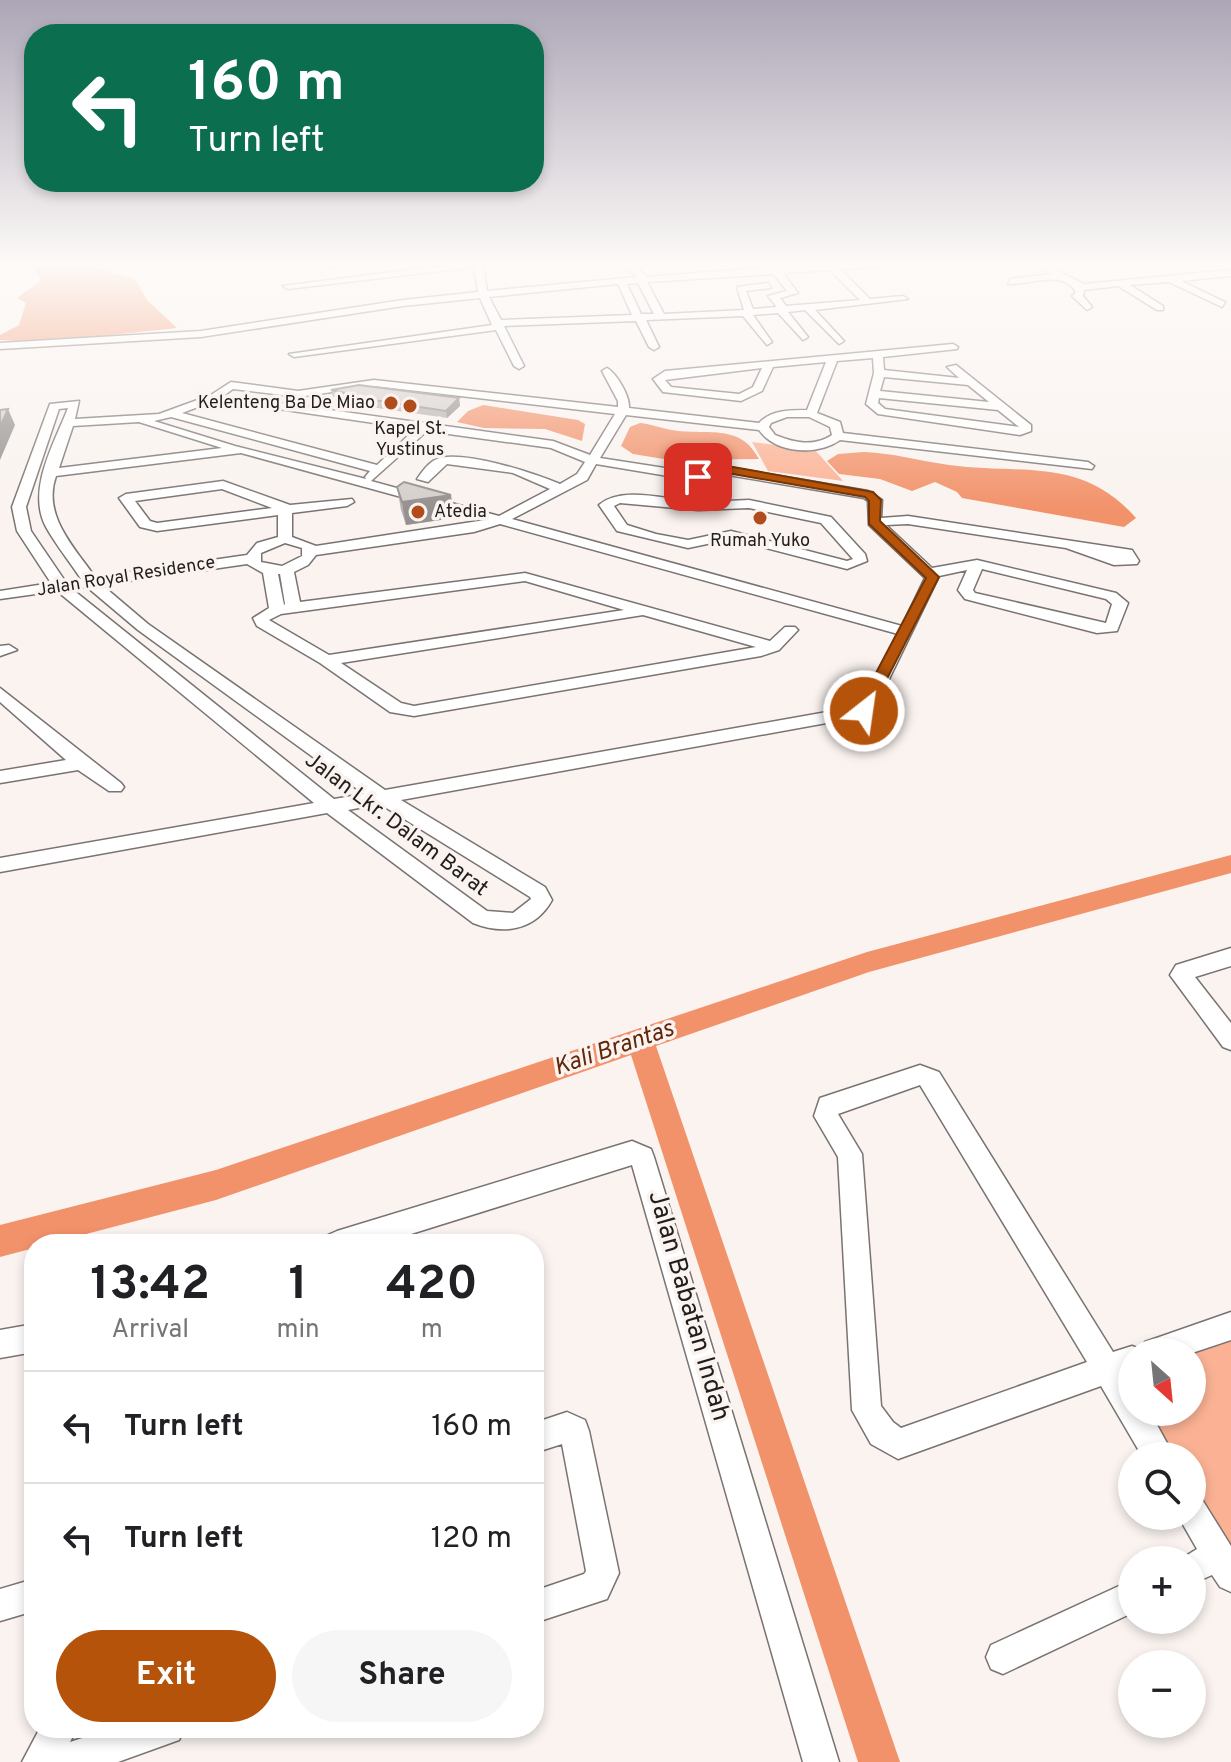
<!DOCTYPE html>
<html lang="en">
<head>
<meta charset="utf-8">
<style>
	body { margin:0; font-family:Overpass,sans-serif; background:#f6f6f6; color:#202124; height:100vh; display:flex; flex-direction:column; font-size:30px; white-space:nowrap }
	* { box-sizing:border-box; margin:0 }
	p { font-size:26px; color:#757577 }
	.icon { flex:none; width:44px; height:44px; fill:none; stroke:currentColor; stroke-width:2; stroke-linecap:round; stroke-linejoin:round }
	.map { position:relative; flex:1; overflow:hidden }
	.panel { position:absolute; left:24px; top:1234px; width:520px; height:504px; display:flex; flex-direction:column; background:#fff; border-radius:32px; box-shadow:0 4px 12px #0003 }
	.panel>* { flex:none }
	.hud { position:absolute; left:24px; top:24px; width:520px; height:168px; border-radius:32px; box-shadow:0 4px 12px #0003; background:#0b6e4f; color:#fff; overflow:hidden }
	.needle { width:52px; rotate:153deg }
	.fabs { position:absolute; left:1118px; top:1338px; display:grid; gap:16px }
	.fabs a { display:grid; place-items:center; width:88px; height:88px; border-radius:50%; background:#fff; box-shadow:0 4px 12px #0003; font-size:40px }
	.pin { position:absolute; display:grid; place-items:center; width:68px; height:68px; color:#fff; margin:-34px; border-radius:16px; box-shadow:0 4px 12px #0006 }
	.me { position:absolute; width:88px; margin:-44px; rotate:30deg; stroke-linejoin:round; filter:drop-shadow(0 0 6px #0008) }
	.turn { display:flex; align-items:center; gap:28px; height:168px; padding:0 32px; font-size:36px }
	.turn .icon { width:104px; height:104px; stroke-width:2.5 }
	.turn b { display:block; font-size:56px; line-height:68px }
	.eta { display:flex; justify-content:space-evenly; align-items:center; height:136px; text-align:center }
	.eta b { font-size:48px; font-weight:700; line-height:56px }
	.button { display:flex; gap:16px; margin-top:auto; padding:16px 32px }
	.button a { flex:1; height:92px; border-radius:48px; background:#b45309; color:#fff; font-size:32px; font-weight:700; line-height:92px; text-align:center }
	.button a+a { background:#f6f6f6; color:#202124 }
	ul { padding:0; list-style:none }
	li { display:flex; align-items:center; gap:24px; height:112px; padding:0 32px; border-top:2px solid #e0e0e0 }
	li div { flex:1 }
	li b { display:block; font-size:30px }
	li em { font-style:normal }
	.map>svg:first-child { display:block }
</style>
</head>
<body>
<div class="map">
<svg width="1231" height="1762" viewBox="0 0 1231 1762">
	<rect width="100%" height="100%" fill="#faf3f0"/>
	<!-- green -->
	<path fill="#fbb294" d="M 752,442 L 815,450 L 843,481 L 768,471 Z
		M 1231,1326 L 1231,1576 L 1192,1512 L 1192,1456 L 1159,1456 L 1133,1412 L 1192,1412 L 1192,1352 Z"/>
	<!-- water -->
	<path fill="#f2926a" d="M 21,263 L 80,263 L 135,279 L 147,300 L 177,328 L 45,342 L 0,340 L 0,335 L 19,325 L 26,303 L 17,298 L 41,281 L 35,270 Z
		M 483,405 L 578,420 L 585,424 L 582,441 L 545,429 L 484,428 L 457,422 L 468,411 Z
		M 640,423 C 651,424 661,428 672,430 C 705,436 740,422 759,459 L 670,460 L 633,454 L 621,446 L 630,427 Z
		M 864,452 C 894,453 920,461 949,465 C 1022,475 1081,456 1136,518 L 1124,527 L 962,498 L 957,492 L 935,482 L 912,491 L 880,479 L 839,474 L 827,461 L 838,454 Z"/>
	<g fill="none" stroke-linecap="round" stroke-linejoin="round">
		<!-- river -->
		<path fill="#f2926a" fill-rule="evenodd" d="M 1231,855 L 1231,873 L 869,972 L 656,1046 L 900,1762 L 858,1762 L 631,1055 L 216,1200 L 48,1244 L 34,1244 L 34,1248 L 0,1257 L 0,1225 L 216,1170 L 867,952 Z"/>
		<defs>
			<path id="minor" d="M 326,263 L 371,263 L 327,268 L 322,265 Z
				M 463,263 L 486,263 L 483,265 L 487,291 L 637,277 L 622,263 L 631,263 L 647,277 L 824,263 L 896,263 L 892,266 L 840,269 L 870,299 L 903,296 L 908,299 L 815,310 L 844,341 L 839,344 L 805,310 L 788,312 L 808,337 L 803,340 L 778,313 L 753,315 L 772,342 L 767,345 L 743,316 L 646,320 L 659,347 L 654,350 L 649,347 L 636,321 L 504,326 L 524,366 L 519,369 L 514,366 L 496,330 L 294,357 L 289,354 L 492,325 L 480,298 L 403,306 L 201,337 L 0,349 L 0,343 L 201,331 L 403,300 L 478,292 L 474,267 L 288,289 L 283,286 ZM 830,270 L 860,300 L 786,306 L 780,298 L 798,293 L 783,273 ZM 774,274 L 787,291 L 768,296 L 777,307 L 753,309 L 746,291 L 771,288 L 768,283 L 737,287 L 744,310 L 664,314 L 647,282 ZM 638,283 L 654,314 L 641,314 L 627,284 ZM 618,284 L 632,315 L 501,320 L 489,297 Z
				M 1032,263 L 1042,263 L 1084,284 L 1231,270 L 1231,276 L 1181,281 L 1225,302 L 1222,307 L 1169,282 L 1130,285 L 1163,306 L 1163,310 L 1157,310 L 1118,286 L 1084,290 L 1083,296 L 1092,307 L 1087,310 L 1072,296 L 1076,292 C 1063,269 1030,285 1008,284 L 1011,279 L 1051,274 Z
				M 953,344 L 958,347 L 957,349 L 883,357 L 884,370 L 959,378 L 947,367 L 956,365 L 1031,425 L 1031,431 L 1020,435 L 878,414 L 866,404 L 874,373 L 873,358 L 837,361 L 817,413 L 840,422 L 843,433 L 1088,462 L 1094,466 L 1092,469 L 840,440 C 817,456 776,454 759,430 L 626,415 L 600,458 L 697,473 L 721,466 L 868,491 L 882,500 L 881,518 L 908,516 L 1132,550 L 1139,561 L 1137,564 L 1114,565 L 1066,548 L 908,524 L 886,525 L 932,568 L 977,560 L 1116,593 L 1128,603 L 1117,631 L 1097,633 L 965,599 L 958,590 L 967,570 L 939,576 L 875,708 L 865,716 L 401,800 L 545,887 L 552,900 C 535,931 503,935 473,923 L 327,813 L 0,872 L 0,858 L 314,803 L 57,591 L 0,599 L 0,591 L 51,583 L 17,531 L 12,507 L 50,404 L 79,401 L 75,419 L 159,414 L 211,395 L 231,382 L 298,391 L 374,380 L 618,407 L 618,401 L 602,371 L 607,368 C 617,374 630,396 629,408 L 759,423 C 771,410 789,410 807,410 L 826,362 L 773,367 L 762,391 L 741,401 L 663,392 L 653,379 L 665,371 ZM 762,368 L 753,387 L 739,394 L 671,387 L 665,380 ZM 884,377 L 968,385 L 989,402 L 880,391 ZM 374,386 L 615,414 L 590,455 L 553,441 L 258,400 L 252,403 L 258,406 L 415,429 L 377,465 L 182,413 L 219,399 L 233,389 L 298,397 ZM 879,398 L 998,410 L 1019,427 L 885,409 L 878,403 ZM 68,408 C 55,442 26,490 46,527 C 56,545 70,562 81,579 L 65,581 L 31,531 L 26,507 L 59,409 ZM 171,417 L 370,471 L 365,477 L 366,479 L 235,446 L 154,421 ZM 787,417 L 809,417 L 830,427 L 832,435 C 814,447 795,443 775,435 L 769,427 L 771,423 ZM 139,422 L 222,448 L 59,468 L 73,426 ZM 427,431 L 551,448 L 585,462 L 577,474 L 560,484 C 536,474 455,446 433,461 C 427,465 421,473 417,479 L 428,482 L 447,464 L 513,473 L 550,489 L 499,516 L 371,481 ZM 241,453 L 485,520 L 316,546 L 292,537 L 292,513 L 347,506 L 354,502 L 352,499 L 290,505 L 223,481 L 126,494 L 119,498 L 140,527 L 157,531 L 278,515 L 278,537 L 257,543 L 247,555 L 95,577 C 74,547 42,515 56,476 ZM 596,464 L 692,480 L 691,501 C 664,499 621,486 599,505 L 617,531 L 688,548 L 731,539 L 847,569 L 867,561 L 865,554 L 831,517 L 749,500 L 705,502 L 704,479 L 722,474 L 864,498 L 868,501 L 869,525 L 925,578 L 902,626 L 512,519 L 587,480 ZM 222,489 L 272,508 L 157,523 L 150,521 L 135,501 ZM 620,503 L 698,510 L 749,508 L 821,523 L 853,559 L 847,561 L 731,531 L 688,540 L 656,534 L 627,525 L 614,506 ZM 500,524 L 898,634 L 860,704 L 855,707 L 385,790 L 148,624 L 102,585 L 247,564 L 263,573 L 269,608 L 253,618 L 257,626 L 320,663 L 390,712 L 414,716 L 761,656 L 779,650 L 798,630 L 795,627 L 785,627 L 770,641 L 525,573 L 300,602 L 294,572 L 308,565 L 316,555 L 474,532 ZM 285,543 L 302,548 L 302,556 L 282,566 L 261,562 L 261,553 ZM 982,569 L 1106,599 L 1112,604 L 1106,623 L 975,593 L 973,590 ZM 278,574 L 280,574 L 285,604 L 284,605 ZM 525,581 L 624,610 L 329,655 L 269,620 L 281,614 ZM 87,587 L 138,630 L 364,794 L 334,799 L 72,589 ZM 643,615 L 756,647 L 414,706 L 401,703 L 341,663 ZM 380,804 L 530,897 L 531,899 L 513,913 L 487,911 L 348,810 Z
				M 0,646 L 9,645 L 17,650 L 0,656 Z
				M 0,688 L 121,783 L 124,787 L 121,791 L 109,791 L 78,770 L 0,783 L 0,771 L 66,760 L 0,702 Z
				M 1231,948 L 1231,966 L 1195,977 L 1231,1023 L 1231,1050 L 1223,1047 L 1170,975 L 1176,965 Z
				M 920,1065 L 939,1072 L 1113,1352 L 1132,1346 L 1142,1350 L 1145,1342 L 1231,1312 L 1231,1340 L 1192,1353 L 1132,1352 L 1132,1374 L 1127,1376 L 1132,1383 L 1132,1412 L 1150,1412 L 1174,1456 L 1142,1456 L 1101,1386 L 898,1459 L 871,1444 L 852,1410 L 838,1157 L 814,1116 L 820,1098 ZM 920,1085 L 1087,1362 L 901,1428 L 893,1422 L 881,1406 L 862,1154 L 838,1114 Z
				M 632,1141 L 651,1149 L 654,1157 L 839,1762 L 803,1762 L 632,1165 L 379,1244 L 324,1244 L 328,1235 L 337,1231 Z
				M 34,1324 L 34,1352 L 0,1358 L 0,1330 Z
				M 567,1412 L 585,1420 L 589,1431 L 619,1573 L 607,1599 L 534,1623 L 534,1591 L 584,1574 L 586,1571 L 562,1444 L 534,1453 L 534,1423 Z
				M 1192,1496 L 1203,1501 L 1231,1546 L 1231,1592 L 1220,1587 L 1212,1575 L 1192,1584 L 1192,1560 L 1179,1560 L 1197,1549 L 1178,1516 L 1192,1516 Z
				M 34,1579 L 34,1611 L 0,1621 L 0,1589 Z
				M 1132,1580 L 1132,1613 L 1003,1674 L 991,1669 L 986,1657 L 991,1645 Z
				M 40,1728 L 77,1728 L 70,1742 L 113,1728 L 185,1728 L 179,1740 L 118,1762 L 22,1762 Z"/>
		</defs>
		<!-- minor casing -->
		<use href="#minor" stroke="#797371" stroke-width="3"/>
		<!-- minor -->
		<use href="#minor" fill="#fff" fill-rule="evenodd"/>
	</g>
	<!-- wall -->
	<path fill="#b7b2af" d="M 331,390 L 459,398 L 460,406 L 447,418 L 356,405 L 355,402 L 333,397 Z
		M 397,487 L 454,518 L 406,525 L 401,510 Z"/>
	<!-- shaded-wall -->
	<path fill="#95918f" d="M 459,398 L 460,406 L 447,418 L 446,411 Z
		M 8,409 L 15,425 L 0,460 L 0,427 Z
		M 451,495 L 454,518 L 406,525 L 402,502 Z"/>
	<!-- building -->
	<path fill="#d5cfcc" stroke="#95918f" stroke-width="2" d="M 359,385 L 459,398 L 446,411 L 354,397 L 356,395 L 331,390 Z
		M 8,409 L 0,427 L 0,410 Z
		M 404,482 L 451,495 L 402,502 L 397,487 Z"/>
	<!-- sky -->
	<linearGradient id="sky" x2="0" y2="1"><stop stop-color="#aca6b6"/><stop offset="0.52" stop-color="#fdfaf8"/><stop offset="1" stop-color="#fdfaf8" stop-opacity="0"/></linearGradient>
	<rect width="1231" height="509" fill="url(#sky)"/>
	<!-- route -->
	<path fill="#b45309" stroke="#753606" stroke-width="2" d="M 733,467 L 873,492 L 881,500 L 880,521 L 939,577 L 869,714 L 858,714 L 856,711 L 926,578 L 869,524 L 869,501 L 865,497 L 733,474 L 698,481 L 692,477 Z"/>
	<!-- markers -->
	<g fill="#b14c1c" stroke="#faf3f0" stroke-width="3">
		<circle cx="391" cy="403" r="8"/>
		<circle cx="410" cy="406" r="8"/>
		<circle cx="418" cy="512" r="8"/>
		<circle cx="760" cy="518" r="8"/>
	</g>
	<g text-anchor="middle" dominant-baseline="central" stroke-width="7" stroke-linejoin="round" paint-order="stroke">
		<!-- far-poi labels -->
		<g font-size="18" fill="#201d1c" stroke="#faf3f0">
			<text x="375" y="403" text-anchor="end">Kelenteng Ba De Miao</text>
			<text x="410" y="429">Kapel St.<tspan x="410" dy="21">Yustinus</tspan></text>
			<text x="434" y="512" text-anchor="start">Atedia</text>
			<text x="760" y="541">Rumah Yuko</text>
		</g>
		<!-- far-street labels -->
		<g font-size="18" fill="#201d1c" stroke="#faf3f0">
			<text transform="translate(126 577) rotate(-9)">Jalan Royal Residence</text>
		</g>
		<!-- street labels -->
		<g font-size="22" fill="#201d1c" stroke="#faf3f0">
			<text transform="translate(396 825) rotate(37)">Jalan Lkr. Dalam Barat</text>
		</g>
		<!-- water labels -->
		<g font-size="24" font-style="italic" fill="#622609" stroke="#faf3f0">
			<text transform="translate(614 1049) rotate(-19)">Kali Brantas</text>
		</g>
		<!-- near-street labels -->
		<g font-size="26" fill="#201d1c" stroke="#faf3f0">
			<text transform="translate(688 1306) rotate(74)">Jalan Babatan Indah</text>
		</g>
	</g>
</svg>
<div class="fabs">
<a><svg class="needle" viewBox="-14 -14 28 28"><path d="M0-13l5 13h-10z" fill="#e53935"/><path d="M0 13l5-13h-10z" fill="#757577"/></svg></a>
<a><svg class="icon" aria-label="search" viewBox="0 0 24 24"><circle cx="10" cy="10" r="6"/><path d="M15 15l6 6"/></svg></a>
<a>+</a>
<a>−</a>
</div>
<div class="pin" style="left:698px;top:477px;background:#d93025"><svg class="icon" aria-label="arrive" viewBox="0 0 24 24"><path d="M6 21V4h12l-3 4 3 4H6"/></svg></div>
<svg class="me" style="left:864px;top:711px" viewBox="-20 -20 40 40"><circle r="17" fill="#b45309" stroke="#fff" stroke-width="3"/><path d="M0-11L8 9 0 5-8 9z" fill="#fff"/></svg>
<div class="hud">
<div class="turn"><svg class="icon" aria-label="left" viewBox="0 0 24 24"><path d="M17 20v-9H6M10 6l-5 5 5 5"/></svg><div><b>160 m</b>Turn left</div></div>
</div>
<section class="panel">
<div class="eta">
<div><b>13:42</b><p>Arrival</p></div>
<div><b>1</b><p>min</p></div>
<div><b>420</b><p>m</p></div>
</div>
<ul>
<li><svg class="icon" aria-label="left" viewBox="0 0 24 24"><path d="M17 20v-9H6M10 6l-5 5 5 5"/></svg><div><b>Turn left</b></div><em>160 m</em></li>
<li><svg class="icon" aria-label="left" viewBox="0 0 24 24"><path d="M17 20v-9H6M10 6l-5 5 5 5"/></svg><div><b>Turn left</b></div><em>120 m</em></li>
</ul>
<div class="button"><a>Exit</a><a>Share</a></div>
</section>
</div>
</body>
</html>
